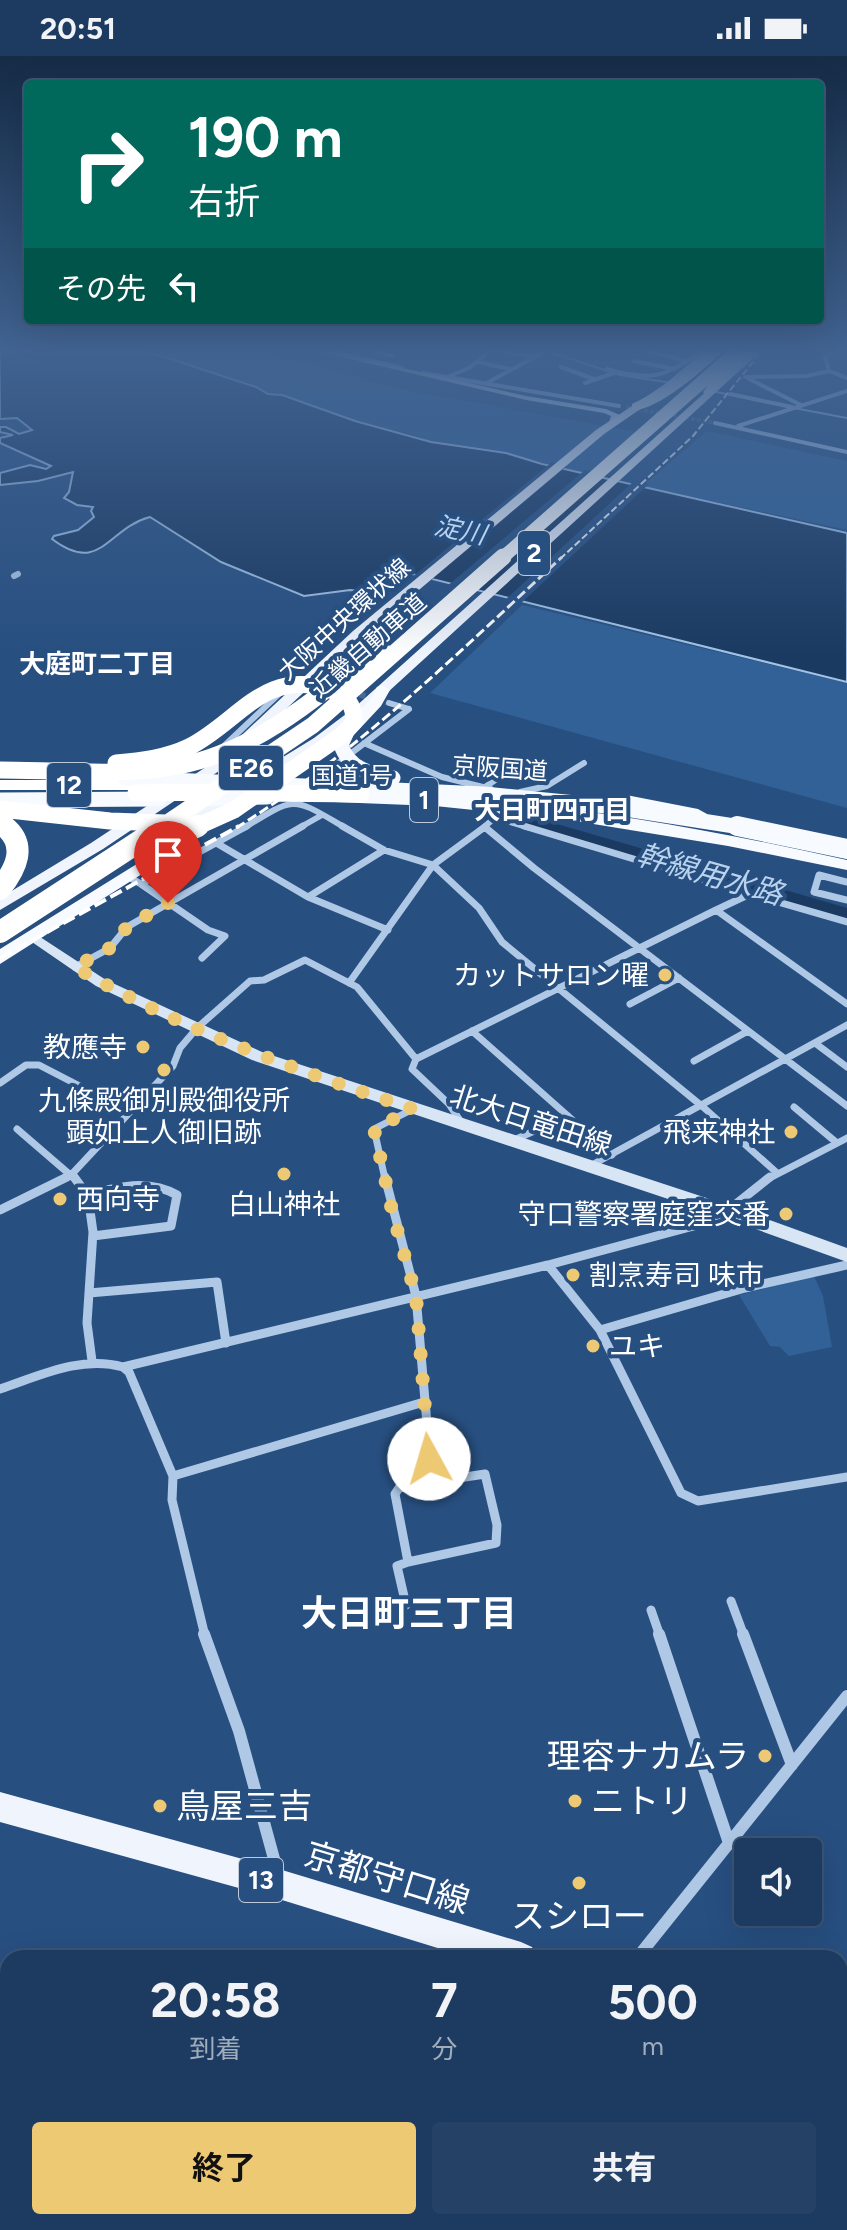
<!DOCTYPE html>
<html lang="ja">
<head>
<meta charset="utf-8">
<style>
	body { margin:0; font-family:Figtree,"Noto Sans JP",sans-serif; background:#254266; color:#f1f3f6; height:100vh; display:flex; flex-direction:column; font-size:30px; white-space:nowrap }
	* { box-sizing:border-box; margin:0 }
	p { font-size:26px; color:#a0adbd }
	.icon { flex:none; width:44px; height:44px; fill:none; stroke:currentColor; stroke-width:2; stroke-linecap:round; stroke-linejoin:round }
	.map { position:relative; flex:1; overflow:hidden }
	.drawer { position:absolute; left:0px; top:1894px; width:848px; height:280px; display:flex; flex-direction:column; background:#1d3b60; border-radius:24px 24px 0 0; box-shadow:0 8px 32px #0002,0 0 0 2px #3b5575 }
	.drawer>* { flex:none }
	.banner { position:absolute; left:24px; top:24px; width:800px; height:244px; border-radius:8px; box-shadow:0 8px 32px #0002,0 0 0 2px #3b5575; background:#00695c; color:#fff; overflow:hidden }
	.fabs { position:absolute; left:734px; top:1782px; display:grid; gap:16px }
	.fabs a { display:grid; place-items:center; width:88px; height:88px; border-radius:8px; background:#1d3b60; box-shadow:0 8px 32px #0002,0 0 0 2px #3b5575; font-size:40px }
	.pin { position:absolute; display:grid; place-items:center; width:68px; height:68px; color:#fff; margin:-82px -34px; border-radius:50% 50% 50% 0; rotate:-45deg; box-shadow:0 0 8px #0007 }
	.pin .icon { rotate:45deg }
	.me { position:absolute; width:88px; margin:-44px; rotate:354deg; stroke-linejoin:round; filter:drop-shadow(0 0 6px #0008) }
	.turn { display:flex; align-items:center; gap:28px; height:168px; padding:0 32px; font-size:36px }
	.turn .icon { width:104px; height:104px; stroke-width:2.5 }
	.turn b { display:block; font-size:56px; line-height:68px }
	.then { display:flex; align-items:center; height:76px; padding:0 32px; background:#0003; gap:16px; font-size:30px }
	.eta { display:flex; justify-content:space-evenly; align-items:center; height:136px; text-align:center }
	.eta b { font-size:48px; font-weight:700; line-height:56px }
	.button { display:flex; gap:16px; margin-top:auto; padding:16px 32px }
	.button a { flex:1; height:92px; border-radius:8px; background:#eec974; color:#111; font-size:32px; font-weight:700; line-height:92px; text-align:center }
	.button a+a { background:#254266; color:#f1f3f6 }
	.status { display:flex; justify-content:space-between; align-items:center; height:56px; padding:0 40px; background:#1d3b60; direction:ltr }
	.status svg { height:22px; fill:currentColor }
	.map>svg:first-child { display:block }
</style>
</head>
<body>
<div class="status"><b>20:51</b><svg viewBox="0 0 49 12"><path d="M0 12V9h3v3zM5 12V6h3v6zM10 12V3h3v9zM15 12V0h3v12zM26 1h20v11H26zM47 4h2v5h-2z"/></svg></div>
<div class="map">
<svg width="847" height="2174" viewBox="0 0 847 2174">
	<rect width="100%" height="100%" fill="#274f80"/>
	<!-- green -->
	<path fill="#316197" d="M 149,296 L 260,296 L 415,336 L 638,376 L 592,420 L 495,394 L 430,386 C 412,375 391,376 372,368 L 369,370 L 198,315 L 196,311 L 178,308 Z
		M 707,375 L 847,405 L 847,474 L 642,430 Z
		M 522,549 L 847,627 L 847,752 L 430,637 Z
		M 814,1220 L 823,1240 L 832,1291 L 789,1300 L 780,1291 L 770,1290 L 739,1239 Z"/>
	<!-- water -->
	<path fill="#1b3a61" stroke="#a2c3e6" stroke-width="2" d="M 0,296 L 149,296 L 256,331 L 268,338 L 282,339 L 355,365 L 431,386 L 506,397 L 542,408 L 847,477 L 847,626 L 392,513 L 361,535 L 350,534 L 304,540 L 221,506 L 150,461 C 107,472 101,520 52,483 L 54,480 L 78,474 L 94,461 L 91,455 L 93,451 L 77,449 L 64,442 L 69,436 L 73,416 L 38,425 L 0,429 L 0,417 L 30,409 L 46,413 L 51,410 L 0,387 L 0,382 L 13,379 L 0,376 L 0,371 L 6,371 L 19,378 L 32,374 L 17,362 L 0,363 Z"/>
	<!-- pier -->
	<path fill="#274f80" d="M 552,406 L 567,410 L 429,526 L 411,522 Z
		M 585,414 L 605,418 L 472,537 L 446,531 Z
		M 634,425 L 649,428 L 519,549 L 504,545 Z"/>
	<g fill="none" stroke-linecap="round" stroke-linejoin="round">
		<!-- stream -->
		<path stroke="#a2c3e6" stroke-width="2" d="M 550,296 L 620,319 L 672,327
			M 712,335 L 731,339
			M 794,352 L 847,362"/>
		<!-- river -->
		<path fill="#1b3a61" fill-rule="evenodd" d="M 526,759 L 847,852 L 847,864 L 728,832 L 519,769 L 517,765 L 519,761 Z"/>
		<!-- minor-tunnel-far1 -->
		<path stroke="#476993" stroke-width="4" stroke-dasharray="4 2" stroke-linecap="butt" d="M 626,351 L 715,367"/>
		<!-- minor-tunnel -->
		<path stroke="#476993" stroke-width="6" stroke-dasharray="6 3" stroke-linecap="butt" d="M 351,636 L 389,647"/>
		<!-- minor-far4 -->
		<path stroke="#aec8e6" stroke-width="4" d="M 336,296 L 402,312
			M 378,296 L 392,300
			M 502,296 L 532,300
			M 652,296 L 687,305
			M 831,296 L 825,300 L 829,315 L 847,322
			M 634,305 L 674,313
			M 478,306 L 510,313
			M 561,311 L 594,323
			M 607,313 C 651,326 664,321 701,296
			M 423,317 L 619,350
			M 447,321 L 469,312 L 489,296
			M 745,321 L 806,320 L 829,315
			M 749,323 L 801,349
			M 585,327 L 617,316
			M 485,328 L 544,296
			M 730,338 L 792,351
			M 715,367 L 847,396
			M 738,370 L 847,335"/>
		<!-- minor-far3 -->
		<path stroke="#aec8e6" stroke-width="6" d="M 14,520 L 18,518
			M 389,647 L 409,653
			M 364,687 L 442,721 L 491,733
			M 224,690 L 281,636
			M 499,705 L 547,730 L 584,707
			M 485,731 L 513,712
			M 334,732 L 336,709 L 409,653
			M 520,736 L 547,730
			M 497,762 L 530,772
			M 244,772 C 297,739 292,741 346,772
			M 299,772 L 322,759
			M 483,772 L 507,751"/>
		<!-- minor-far2 -->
		<path stroke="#aec8e6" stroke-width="7" d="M 342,770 L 384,794 L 433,809 L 479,852 L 502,886 L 703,1051 L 776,1116
			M 524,770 L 750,838
			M 486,772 L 534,812 L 847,1050
			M 218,788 L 308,841
			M 384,794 L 308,841 L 388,874
			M 127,820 L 141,828 L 247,770
			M 847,826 L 819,819 L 814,836 L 847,844
			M 141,828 L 208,874 L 225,880 L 202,902
			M 716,854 L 750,838 L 847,866
			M 75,911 L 110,892 L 127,871 L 303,770
			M 349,927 L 433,809 L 486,770
			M 630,948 L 679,922
			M 472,975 L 612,1099
			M 815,987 L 847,1011
			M 694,1005 L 748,975
			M 0,1027 L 26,1009 L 39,1009 L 128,1055
			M 794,1051 L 837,1087
			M 463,1069 L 449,1048 L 412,1013 L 416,1003 L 716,854 L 847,948
			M 17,1073 L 75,1123
			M 514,1084 L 568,1060
			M 590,1110 L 847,969
			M 63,1123 L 72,1118 L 173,1010 L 180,992 L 197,972 L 250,925 L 264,924 L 305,904 L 357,931 L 416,1003
			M 385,1123 L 374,1073 L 413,1053
			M 768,1123 L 847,1082"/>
		<!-- minor-far1 -->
		<path stroke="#aec8e6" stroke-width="9" d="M 74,1121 L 88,1140 L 93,1176 L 87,1267 L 92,1305
			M 385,1121 L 416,1240 L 432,1426 L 399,1432 L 395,1438 L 408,1506 L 397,1510 L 406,1549
			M 88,1140 C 117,1130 149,1123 177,1139 L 171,1170 L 93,1180
			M 0,1154 L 67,1121
			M 548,1209 L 600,1274 L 681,1437 L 698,1445 L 847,1421
			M 89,1237 L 217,1226 L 226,1287
			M 600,1274 L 745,1232 L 847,1209
			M 123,1311 L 129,1316 L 173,1420 L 172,1444 L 205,1580
			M 0,1333 C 39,1320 81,1299 123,1311 L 548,1209 L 716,1164 L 770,1121
			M 173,1420 L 424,1346
			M 408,1506 L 496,1487 L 497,1469 L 485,1418 L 432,1426
			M 731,1545 L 744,1580
			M 651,1554 L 660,1580"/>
		<!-- minor -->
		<path stroke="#aec8e6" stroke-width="12" d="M 204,1578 L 239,1675 L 279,1821
			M 659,1578 L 729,1787
			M 743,1578 L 792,1709
			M 637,1902 L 847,1640
			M 256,2166 L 258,2174
			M 501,2166 L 503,2174
			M 419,2174 L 425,2166"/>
		<!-- tertiary -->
		<path fill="#aec8e6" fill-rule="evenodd" d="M 847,2145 L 847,2174 L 824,2174 L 827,2166 L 840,2166 L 840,2148 Z"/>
		<!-- secondary -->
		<path fill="#d7e5f5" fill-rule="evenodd" d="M 320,296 L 332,296 L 526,340 L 606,353 L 620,359 L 613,368 L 609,366 L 611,360 L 604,357 L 526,344 Z
			M 34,877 L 106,924 L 262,996 L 734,1151 L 847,1192 L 847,1206 L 722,1161 L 252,1004 L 96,930 L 29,884 L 27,881 Z"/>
		<!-- primary -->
		<path fill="#eff4fd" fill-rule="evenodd" d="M 703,296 L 713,296 L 671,332 L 604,378 L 363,581 L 222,713 L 103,793 L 0,854 L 0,842 L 91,787 L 212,707 L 353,575 L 596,374 L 665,328 Z
			M 750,296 L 760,296 L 364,658 L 324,688 L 183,776 L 171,776 L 171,770 L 314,682 L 354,652 Z
			M 0,1736 L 282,1814 L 521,1886 L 532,1891 L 537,1902 L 470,1902 L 282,1844 L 0,1766 Z
			M 840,1994 L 847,1996 L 847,2028 L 840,2026 Z"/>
		<!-- trunk -->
		<path fill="#f7fafe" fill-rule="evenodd" d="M 382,629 L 390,634 L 381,650 L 352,681 L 340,681 L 340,675 L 369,645 L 377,631 Z
			M 340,737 C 510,737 681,767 847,804 L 847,814 L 728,790 L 569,764 L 435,750 L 334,746 L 332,742 L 334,738 Z
			M 621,738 L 698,753 L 707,758 L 698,763 L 615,747 L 613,743 L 615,739 Z
			M 177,783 L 186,788 L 183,792 L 0,908 L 0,893 Z"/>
		<!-- motorway -->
		<path fill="#fff" fill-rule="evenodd" d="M 710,296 L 722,296 C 705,313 656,356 632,354 L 632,348 L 668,330 Z
			M 739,296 L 751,296 L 727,318 L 713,338 L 705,338 L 703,336 L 719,314 Z
			M 0,724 L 138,724 L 147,729 L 138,734 L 0,734 Z"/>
		<!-- rail-far2 -->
		<path stroke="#fff" stroke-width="2" stroke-dasharray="7 3" stroke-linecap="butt" d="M 560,503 L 693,380 L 761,296"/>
		<!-- rail-far1 -->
		<path stroke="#fff" stroke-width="3" stroke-dasharray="10 4" stroke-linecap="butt" d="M 236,772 C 357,697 458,597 562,501"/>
		<!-- rail -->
		<path stroke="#fff" stroke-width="4" stroke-dasharray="13 5" stroke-linecap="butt" d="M 0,902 L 239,770"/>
		<!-- trunk-bridge-far1 -->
		<path stroke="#f7fafe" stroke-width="15" d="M 346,678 L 341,689 C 349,713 370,718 393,722
			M 125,722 L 484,738 L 606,750 L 747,772
			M 193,743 L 267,741
			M 0,744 L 159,743"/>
		<!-- trunk-bridge -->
		<path stroke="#f7fafe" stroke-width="20" d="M 737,770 L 847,793"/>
		<!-- motorway-bridge-far2 -->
		<path stroke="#fff" stroke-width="13" d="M 501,503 L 736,296"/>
		<!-- motorway-bridge-far1 -->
		<path stroke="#fff" stroke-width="17" d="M 116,707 C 141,705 166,702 189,691 C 239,666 264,611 331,634 C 348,640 354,649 354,666 L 342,679 L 234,754 L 194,772
			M 0,714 C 59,714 120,721 178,710 C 257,695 320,639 381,589
			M 136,737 L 215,736
			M 260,737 L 361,738
			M 0,753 L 110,765 L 166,767
			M 0,767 L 6,772
			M 160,772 L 313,669 L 503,501"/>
		<!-- motorway-bridge -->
		<path stroke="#fff" stroke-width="22" d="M 143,795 L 198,770
			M 0,833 C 16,813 28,789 4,770
			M 0,876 L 163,770"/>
	</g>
	<!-- sky -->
	<linearGradient id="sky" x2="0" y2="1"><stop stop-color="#152b46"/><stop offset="0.49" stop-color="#416391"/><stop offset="1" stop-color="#416391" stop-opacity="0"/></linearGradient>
	<rect width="847" height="600" fill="url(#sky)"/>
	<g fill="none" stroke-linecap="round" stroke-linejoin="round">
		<!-- route -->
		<path stroke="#eec974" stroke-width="14" stroke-dasharray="0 25.2" d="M 168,847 L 127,871 L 110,892 L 75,911 C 181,974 297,1014 413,1053 L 374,1073 L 393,1159 L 416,1240 L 429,1403"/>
	</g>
	<!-- markers -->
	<g fill="#eec974" stroke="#274f80" stroke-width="3">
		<circle cx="665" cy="919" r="8"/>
		<circle cx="143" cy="991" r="8"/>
		<circle cx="164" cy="1014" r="8"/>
		<circle cx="791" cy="1076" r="8"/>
		<circle cx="284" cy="1118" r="8"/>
		<circle cx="60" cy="1143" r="8"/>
		<circle cx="786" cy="1158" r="8"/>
		<circle cx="573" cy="1219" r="8"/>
		<circle cx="593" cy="1290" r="8"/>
		<circle cx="765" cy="1700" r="8"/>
		<circle cx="575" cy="1745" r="8"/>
		<circle cx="160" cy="1750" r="8"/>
		<circle cx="579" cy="1827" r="8"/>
	</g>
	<g text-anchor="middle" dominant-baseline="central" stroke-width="8" stroke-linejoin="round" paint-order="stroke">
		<!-- far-street labels -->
		<g font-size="24" fill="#fff" stroke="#274f80">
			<text transform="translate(344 563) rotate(-42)">大阪中央環状線</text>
			<text transform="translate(368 589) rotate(-41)">近畿自動車道</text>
			<text transform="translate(500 712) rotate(4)">京阪国道</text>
			<text x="352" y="719">国道1号</text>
		</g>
		<!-- far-water labels -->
		<g font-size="26" font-style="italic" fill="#b9d2ed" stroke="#274f80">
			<text transform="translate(460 474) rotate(12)">淀川</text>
		</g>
		<!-- shield labels -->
		<g fill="#274f80" stroke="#becad9" stroke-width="2">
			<rect x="518" y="475" width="32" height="44" rx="6"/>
			<rect x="219" y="690" width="64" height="44" rx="6"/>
			<rect x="47" y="707" width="44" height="44" rx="6"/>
			<rect x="410" y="722" width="28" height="44" rx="6"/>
			<rect x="239" y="1802" width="44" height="44" rx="6"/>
		</g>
		<g font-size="26" font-weight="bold" fill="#fff">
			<text x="534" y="497">2</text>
			<text x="251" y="712">E26</text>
			<text x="69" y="729">12</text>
			<text x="424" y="744">1</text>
			<text x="261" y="1824">13</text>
		</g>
		<!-- far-neighbourhood labels -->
		<g font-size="26" font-weight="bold" fill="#fff" stroke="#274f80">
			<text x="97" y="608">大庭町二丁目</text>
			<text x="552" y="754">大日町四丁目</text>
		</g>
		<!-- poi labels -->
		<g font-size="28" fill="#fff" stroke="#274f80" text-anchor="end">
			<text x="649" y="919">カットサロン曜</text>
			<text x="127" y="991">教應寺</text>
			<text x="164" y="1044" text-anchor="middle">九條殿御別殿御役所<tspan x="164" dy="32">顕如上人御旧跡</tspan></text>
			<text x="775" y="1076">飛来神社</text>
			<text x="76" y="1143" text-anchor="start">西向寺</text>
			<text x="284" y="1148" text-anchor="middle">白山神社</text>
			<text x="770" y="1158">守口警察署庭窪交番</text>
			<text x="589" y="1219" text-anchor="start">割烹寿司 味市</text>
			<text x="609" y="1290" text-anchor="start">ユキ</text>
		</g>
		<!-- street labels -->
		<g font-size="28" fill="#fff" stroke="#274f80">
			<text transform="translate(531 1064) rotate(18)">北大日竜田線</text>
		</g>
		<!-- water labels -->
		<g font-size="30" font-style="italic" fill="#b9d2ed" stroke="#274f80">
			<text transform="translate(710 818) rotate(16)">幹線用水路</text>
		</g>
		<!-- near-poi labels -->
		<g font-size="34" fill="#fff" stroke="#274f80" text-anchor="start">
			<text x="749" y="1700" text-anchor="end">理容ナカムラ</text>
			<text x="591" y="1745">ニトリ</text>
			<text x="176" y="1750">鳥屋三吉</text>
			<text x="579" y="1860" text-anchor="middle">スシロー</text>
		</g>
		<!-- near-street labels -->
		<g font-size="34" fill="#fff" stroke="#274f80">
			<text transform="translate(387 1822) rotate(17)">京都守口線</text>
		</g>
		<!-- near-neighbourhood labels -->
		<g font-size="36" font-weight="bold" fill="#fff" stroke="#274f80">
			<text x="409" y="1557">大日町三丁目</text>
		</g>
	</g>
</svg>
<div class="fabs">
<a><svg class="icon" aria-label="sound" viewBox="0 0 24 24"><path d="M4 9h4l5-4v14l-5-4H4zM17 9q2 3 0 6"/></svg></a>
</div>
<div class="pin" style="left:168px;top:847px;background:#d93025"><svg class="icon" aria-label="arrive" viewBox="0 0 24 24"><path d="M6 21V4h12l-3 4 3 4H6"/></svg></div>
<svg class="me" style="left:429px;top:1403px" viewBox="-20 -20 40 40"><circle r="19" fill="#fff"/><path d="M0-13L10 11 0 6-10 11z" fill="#eec974"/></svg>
<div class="banner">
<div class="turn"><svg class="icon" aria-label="right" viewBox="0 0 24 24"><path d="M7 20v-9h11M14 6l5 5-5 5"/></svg><div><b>190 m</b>右折</div></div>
<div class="then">その先<svg class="icon" aria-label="left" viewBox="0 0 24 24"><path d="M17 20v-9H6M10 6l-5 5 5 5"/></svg></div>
</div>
<section class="drawer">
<div class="eta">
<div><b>20:58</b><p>到着</p></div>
<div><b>7</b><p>分</p></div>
<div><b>500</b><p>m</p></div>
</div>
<div class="button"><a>終了</a><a>共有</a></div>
</section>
</div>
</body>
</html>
